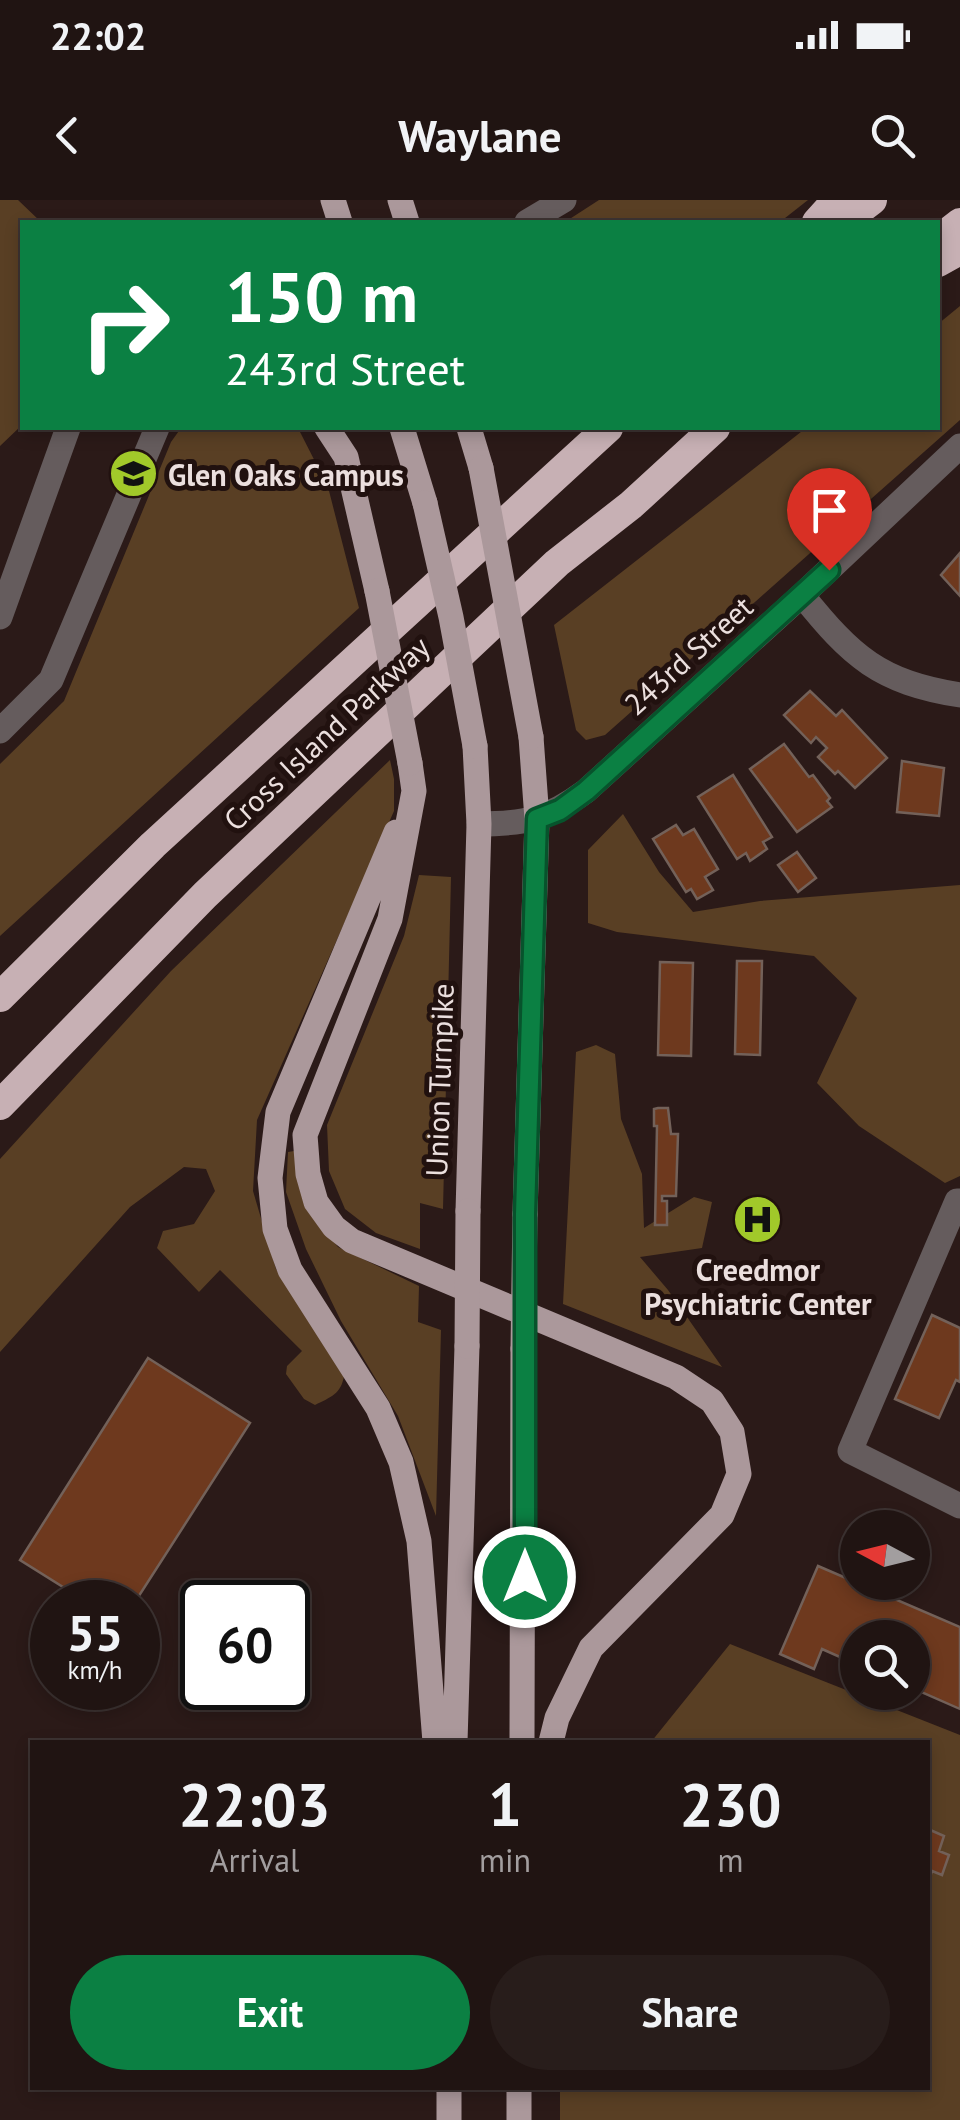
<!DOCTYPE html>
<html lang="en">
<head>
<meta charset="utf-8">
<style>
	body { margin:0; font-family:"PT Sans",sans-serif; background:#281d1b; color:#f1f3f6; height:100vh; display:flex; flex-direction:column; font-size:38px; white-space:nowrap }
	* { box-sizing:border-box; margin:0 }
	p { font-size:32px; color:#a29e9f }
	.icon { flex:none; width:55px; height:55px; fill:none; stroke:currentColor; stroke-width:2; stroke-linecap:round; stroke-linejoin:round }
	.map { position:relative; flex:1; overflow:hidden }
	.side { position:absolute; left:30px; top:1540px; width:900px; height:350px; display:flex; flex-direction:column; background:#201412; border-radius:0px; box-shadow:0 5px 15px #0003,0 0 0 2px #3d3332 }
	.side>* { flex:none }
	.top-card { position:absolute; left:20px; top:20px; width:920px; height:210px; border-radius:0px; box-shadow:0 5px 15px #0003,0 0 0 2px #3d3332; background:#0b8043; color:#fff; overflow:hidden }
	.needle { width:65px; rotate:277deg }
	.buttons { position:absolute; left:840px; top:1310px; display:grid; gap:20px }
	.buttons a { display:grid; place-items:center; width:90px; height:90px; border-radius:50%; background:#201412; box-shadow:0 5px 15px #0003,0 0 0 2px #3d3332; font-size:50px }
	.speed { position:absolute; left:30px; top:1380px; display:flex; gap:20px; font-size:50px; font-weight:700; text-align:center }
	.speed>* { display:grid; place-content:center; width:130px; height:130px; border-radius:50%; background:#201412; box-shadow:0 5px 15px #0003,0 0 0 2px #3d3332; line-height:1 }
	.speed small { font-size:25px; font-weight:400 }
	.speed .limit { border:5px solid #111; border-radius:15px; background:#fff; color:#111 }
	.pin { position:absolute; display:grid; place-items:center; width:85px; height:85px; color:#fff; margin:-102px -42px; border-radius:50% 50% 50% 0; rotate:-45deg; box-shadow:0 0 10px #0007 }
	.pin .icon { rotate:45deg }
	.me { position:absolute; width:110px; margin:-55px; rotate:0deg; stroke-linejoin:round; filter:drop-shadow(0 0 8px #0008) }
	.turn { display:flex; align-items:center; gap:35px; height:210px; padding:0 40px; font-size:45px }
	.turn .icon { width:130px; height:130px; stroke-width:2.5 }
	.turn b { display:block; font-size:70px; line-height:85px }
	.eta { display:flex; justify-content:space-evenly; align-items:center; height:170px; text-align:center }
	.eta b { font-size:60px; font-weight:700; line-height:70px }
	.action { display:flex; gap:20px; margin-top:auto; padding:20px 40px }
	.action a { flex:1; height:115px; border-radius:60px; background:#0b8043; color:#fff; font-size:40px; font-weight:700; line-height:115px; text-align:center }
	.action a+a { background:#281d1b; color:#f1f3f6 }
	.status { display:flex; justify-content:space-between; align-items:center; height:70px; padding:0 50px; background:#201412; direction:ltr }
	.status svg { height:28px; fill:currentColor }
	header { display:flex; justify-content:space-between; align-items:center; height:130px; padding:0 40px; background:#201412; font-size:45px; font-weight:700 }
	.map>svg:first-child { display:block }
</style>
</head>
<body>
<div class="status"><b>22:02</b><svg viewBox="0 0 49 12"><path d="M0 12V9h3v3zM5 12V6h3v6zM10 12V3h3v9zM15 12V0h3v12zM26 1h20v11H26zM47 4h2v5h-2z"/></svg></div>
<header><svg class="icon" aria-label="back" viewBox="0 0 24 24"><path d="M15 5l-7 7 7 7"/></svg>Waylane<svg class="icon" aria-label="search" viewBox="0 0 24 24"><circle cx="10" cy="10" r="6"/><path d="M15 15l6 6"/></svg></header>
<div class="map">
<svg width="960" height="1920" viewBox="0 0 960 1920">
	<rect width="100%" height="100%" fill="#2b1a18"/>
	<!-- green -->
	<path fill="#593f24" d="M 0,0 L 18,0 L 41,22 L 22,22 L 22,225 L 0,246 Z
		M 599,0 L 808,0 L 780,22 L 565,22 Z
		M 960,106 L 960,220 L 605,535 L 586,540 L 576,530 L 554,425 L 806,228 L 938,228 L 938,124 Z
		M 181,228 L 298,228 L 328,287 L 359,408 L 0,736 L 0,564 L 64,501 L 171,242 Z
		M 390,560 L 394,579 L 394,611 L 257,920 L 253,991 L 276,1069 L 344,1176 C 341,1194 331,1197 315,1205 L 304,1199 L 286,1174 L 287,1166 L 302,1151 L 220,1070 L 199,1092 L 157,1048 L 163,1031 L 194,1024 L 215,991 L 206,969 L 184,967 L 130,1007 L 0,1152 L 0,959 L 171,771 Z
		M 623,614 L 659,672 L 693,712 L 760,701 L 960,685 L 960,976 L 945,983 L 859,926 L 817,883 L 857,798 L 814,756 L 617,732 L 588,723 L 588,650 Z
		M 419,675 L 451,677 L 443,1009 L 420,1003 L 420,1049 L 376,1033 L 345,1009 L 329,971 L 327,925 L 404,736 Z
		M 596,845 L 615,854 L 621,919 L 642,974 L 644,1028 L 694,997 L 712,1002 L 702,1048 L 640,1057 L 668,1090 L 722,1167 L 563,1104 L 576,852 Z
		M 294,951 L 308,1011 L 338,1047 L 419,1086 L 418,1122 L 441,1130 L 436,1316 L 398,1216 L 341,1121 L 306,1049 L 286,992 L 288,952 Z
		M 730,1444 L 960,1535 L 960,1920 L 560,1920 L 560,1888 L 928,1888 L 928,1542 L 651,1542 Z"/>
	<!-- building -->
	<path fill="#6e391e" stroke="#736159" stroke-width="2.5" d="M 960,353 L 960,396 L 941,375 Z
		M 810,491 L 836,516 L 842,510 L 887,558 L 855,588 L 838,571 L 835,574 L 818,557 L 827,548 L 816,537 L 811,543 L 784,515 Z
		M 784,544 L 809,577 L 813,575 L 830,598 L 827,601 L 832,607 L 797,632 L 750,569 Z
		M 902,561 L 944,568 L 939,616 L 897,612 Z
		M 733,575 L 772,637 L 763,642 L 767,649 L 750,661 L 746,653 L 737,659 L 698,597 Z
		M 676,625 L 683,635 L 694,629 L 718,669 L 705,677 L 713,690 L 697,699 L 691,689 L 686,692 L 653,639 Z
		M 797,652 L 816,678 L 798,692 L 778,665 Z
		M 737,761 L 762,761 L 760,855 L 735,854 Z
		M 660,762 L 693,763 L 691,856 L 658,855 Z
		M 658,908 L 668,908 L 671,934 L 678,934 L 676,996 L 662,996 L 662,1001 L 667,1001 L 667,1025 L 655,1025 L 657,926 L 654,926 L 654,909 Z
		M 932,1115 L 960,1128 L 960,1182 L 956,1180 L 939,1218 L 895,1199 Z
		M 148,1158 L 250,1223 L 135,1402 L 87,1402 L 20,1360 Z
		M 818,1366 L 960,1427 L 960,1509 L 912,1488 L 912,1438 L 858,1438 L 858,1465 L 822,1449 L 814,1469 L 780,1454 Z
		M 928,1629 L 944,1636 L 939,1651 L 949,1655 L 942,1675 L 932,1671 L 928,1683 Z"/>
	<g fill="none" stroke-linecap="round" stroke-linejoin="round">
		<!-- minor -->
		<path stroke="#655c5d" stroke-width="25" d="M 527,22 L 564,0
			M 802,395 C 852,457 879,482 960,495
			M 0,417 L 68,228
			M 0,531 L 51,480 L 157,228
			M 479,624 C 525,624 548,619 586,591 L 802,395 L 960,246
			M 960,1001 L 957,1001 L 850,1251 L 960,1306"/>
		<!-- major -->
		<path stroke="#ab989b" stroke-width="25" d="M 333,0 L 340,22
			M 400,0 L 407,22
			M 327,228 L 346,257 L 377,391
			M 402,228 L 425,303
			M 469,228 L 481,268
			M 410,563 L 414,591 L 390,719 L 305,935 L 308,974 L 316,1002 L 334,1027 L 352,1041 L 676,1177 L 712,1201 L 732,1232 L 739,1274 L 722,1315 L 591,1448 L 557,1518 L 551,1542
			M 396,632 L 278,912 L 270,978 L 275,1029 L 290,1070 L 378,1208 L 401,1262 L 419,1341 L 435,1542
			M 468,1011 L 479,624 L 475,546
			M 525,1014 L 537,619 L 531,537
			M 455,1542 L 467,1146
			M 522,1542 L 523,1149
			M 449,1888 L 449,1920
			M 519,1888 L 519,1920"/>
		<!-- highway -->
		<path stroke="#c7b0b4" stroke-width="30" d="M 817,22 L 837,0
			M 843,22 L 872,0
			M 938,40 L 960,23
			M 938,62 L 960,50
			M 0,797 L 153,645 L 608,228
			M 0,905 L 205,695 L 557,363 L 631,305 L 715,228"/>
		<!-- major-bridge -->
		<path stroke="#ab989b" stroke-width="25" d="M 481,268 L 531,537
			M 425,303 L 451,417 L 475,546
			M 377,391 L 410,563
			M 467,1146 L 468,1011
			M 523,1149 L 525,1014"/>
	</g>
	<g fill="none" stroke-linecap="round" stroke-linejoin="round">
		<defs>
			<path id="route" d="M 525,1377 L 525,1014 L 537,619 L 560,610 L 586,591 L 829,370"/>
		</defs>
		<!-- route casing -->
		<use href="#route" stroke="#07532c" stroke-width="25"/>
		<!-- route -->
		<use href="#route" stroke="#0b8043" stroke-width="18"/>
	</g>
	<!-- icons -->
	<defs>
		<symbol id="school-disc" viewBox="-11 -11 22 22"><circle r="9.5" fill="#a1c92a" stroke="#21110f"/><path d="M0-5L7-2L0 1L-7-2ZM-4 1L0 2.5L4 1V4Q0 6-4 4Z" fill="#111"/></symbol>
		<symbol id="hospital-disc" viewBox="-11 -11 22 22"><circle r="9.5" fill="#a1c92a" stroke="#21110f"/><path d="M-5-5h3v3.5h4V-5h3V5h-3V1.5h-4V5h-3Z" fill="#111"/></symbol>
	</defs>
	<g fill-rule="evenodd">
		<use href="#school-disc" x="106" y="246" width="55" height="55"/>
		<use href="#hospital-disc" x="730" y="992" width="55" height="55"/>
	</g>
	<g text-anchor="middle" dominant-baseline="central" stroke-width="10" stroke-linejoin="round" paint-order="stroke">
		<!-- poi labels -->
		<g font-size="30" font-weight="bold" fill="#ebdfde" stroke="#21110f" text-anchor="start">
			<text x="168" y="274">Glen Oaks Campus</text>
			<text x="758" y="1069" text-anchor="middle">Creedmor<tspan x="758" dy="34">Psychiatric Center</tspan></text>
		</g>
		<!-- street labels -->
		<g font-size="30" fill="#ebdfde" stroke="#21110f">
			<text transform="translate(688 455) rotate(-42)">243rd Street</text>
			<text transform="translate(326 533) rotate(-43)">Cross Island Parkway</text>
			<text transform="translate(439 880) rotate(-88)">Union Turnpike</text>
		</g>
	</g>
</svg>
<div class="buttons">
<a><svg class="needle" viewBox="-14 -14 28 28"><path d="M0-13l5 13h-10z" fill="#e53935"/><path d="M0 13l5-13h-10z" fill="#a29e9f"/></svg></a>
<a><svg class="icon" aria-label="search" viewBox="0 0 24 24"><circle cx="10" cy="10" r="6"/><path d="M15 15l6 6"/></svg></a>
</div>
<div class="speed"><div>55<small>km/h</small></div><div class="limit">60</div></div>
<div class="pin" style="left:829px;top:370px;background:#d93025"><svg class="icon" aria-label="arrive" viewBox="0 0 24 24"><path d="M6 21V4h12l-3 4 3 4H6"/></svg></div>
<svg class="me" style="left:525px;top:1377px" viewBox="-20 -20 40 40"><circle r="17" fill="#0b8043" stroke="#fff" stroke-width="3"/><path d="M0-11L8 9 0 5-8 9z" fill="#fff"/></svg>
<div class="top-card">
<div class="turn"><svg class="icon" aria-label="right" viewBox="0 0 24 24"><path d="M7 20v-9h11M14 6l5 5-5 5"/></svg><div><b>150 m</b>243rd Street</div></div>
</div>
<section class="side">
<div class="eta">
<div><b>22:03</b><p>Arrival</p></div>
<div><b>1</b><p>min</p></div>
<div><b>230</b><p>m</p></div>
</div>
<div class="action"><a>Exit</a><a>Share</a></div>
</section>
</div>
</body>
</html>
